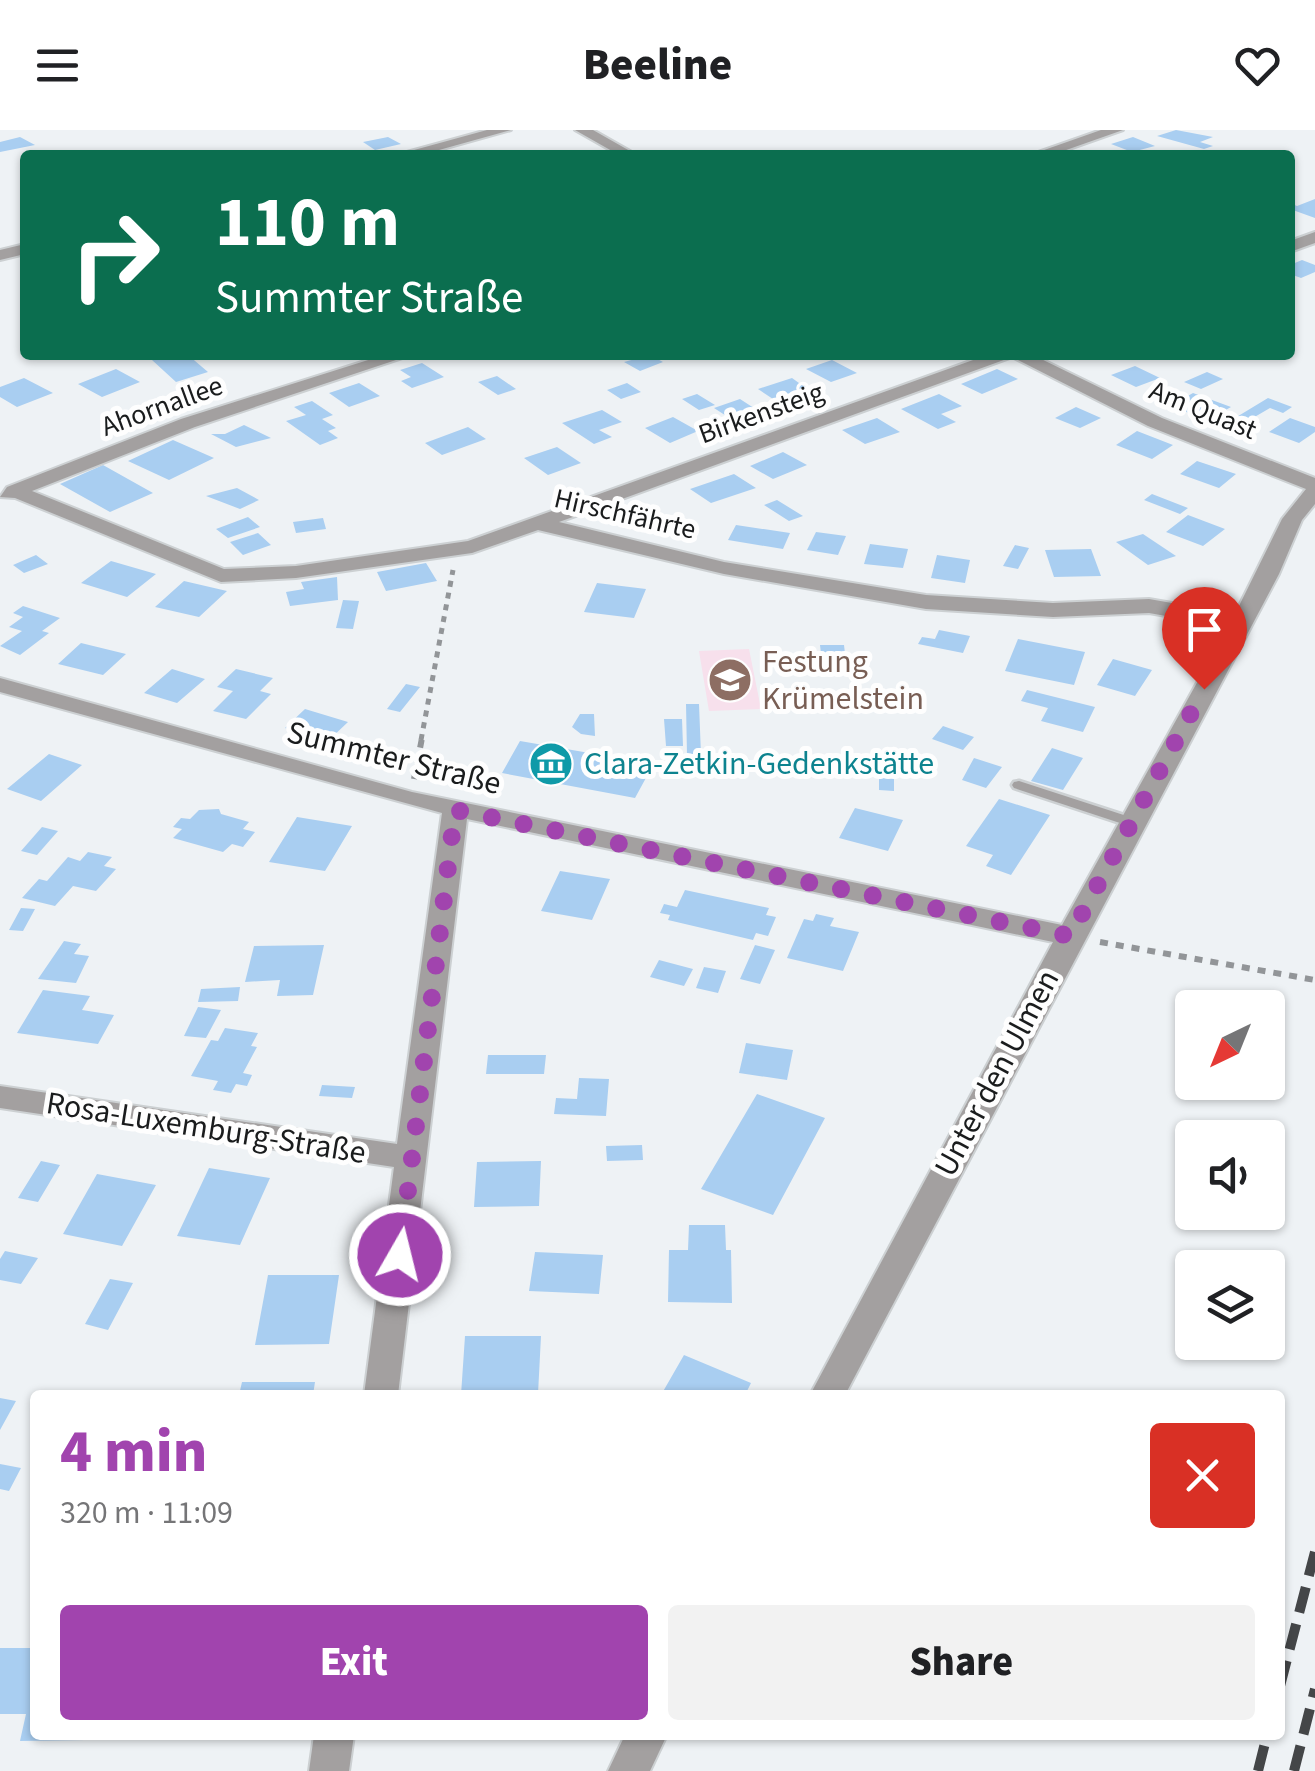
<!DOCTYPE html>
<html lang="en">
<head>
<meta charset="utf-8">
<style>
	body { margin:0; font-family:"Source Sans 3",sans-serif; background:#f2f2f2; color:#202124; height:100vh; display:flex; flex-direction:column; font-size:38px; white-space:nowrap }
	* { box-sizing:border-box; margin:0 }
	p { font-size:32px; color:#757577 }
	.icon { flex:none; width:55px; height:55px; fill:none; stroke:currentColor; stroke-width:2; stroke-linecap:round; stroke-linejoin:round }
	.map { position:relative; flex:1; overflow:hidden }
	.drawer { position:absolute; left:30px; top:1260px; width:1255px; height:350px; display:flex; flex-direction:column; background:#fff; border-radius:10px; box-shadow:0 2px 8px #0004 }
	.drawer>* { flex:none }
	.hud { position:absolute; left:20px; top:20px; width:1275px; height:210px; border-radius:10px; box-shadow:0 2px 8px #0004; background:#0b6e4f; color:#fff; overflow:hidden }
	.needle { width:65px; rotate:223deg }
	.buttons { position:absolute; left:1175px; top:860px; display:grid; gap:20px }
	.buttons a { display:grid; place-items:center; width:110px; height:110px; border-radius:10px; background:#fff; box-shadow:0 2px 8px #0004; font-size:50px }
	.pin { position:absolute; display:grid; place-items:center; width:85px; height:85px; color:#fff; margin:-102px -42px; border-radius:50% 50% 50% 0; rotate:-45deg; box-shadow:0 0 10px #0007 }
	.pin .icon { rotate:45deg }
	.me { position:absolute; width:110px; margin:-55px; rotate:8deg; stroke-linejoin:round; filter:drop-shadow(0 0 8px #0008) }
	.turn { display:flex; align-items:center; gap:35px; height:210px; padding:0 30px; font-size:45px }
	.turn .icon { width:130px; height:130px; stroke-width:2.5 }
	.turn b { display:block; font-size:70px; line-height:85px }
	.round { display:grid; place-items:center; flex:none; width:105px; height:105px; border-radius:10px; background:#f2f2f2 }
	.summary { display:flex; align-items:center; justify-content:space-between; height:170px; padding:0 30px }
	h1 { font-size:60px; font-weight:800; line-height:75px; color:#a144ae }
	.primary-button { display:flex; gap:20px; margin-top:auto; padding:20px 30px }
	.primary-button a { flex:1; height:115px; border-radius:10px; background:#a144ae; color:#fff; font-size:40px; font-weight:800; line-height:115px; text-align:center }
	.primary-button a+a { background:#f2f2f2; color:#202124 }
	header { display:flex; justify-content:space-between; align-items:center; height:130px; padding:0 30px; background:#fff; font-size:45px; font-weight:800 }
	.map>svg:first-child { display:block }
</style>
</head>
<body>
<header><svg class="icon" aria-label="menu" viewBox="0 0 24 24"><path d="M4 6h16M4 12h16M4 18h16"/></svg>Beeline<svg class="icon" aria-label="heart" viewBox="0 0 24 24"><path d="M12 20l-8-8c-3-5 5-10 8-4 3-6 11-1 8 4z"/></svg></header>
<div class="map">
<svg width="1315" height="1641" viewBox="0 0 1315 1641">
	<rect width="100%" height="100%" fill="#eef2f5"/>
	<!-- education -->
	<path fill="#f7e0ec" d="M 749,519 L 761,579 L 709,581 L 699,521 Z"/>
	<!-- building -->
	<path fill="#a9cef1" d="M 1176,0 L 1213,7 L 1200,12 L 1213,16 L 1204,19 L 1157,6 Z
		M 20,7 L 35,15 L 0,22 L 0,12 Z
		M 388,7 L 401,14 L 375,20 L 363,12 Z
		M 1133,7 L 1155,16 L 1132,22 L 1111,14 Z
		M 1315,69 L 1315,88 L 1290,79 L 1290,73 L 1297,76 Z
		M 1302,130 L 1315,135 L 1315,142 L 1301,148 L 1290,144 L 1290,135 Z
		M 169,225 L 188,225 L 208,242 L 176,252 L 152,230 Z
		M 650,225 L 663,232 L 640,241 L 624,232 Z
		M 832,230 L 857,243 L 831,252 L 806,239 Z
		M 422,233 L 444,247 L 412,258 L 401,251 L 411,247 L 400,240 Z
		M 1135,236 L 1160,248 L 1136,257 L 1111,245 Z
		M 116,239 L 140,252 L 102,267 L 78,254 Z
		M 997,239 L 1018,249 L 982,264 L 961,254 Z
		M 1207,242 L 1223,249 L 1201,259 L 1184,252 Z
		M 497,246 L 516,259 L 498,265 L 478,252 Z
		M 24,248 L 53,263 L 17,277 L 0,267 L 0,257 Z
		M 792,248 L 813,263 L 779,273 L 758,259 Z
		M 359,253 L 380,266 L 349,277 L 329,263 Z
		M 627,253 L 641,262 L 621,269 L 607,260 Z
		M 1193,263 L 1231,277 L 1208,290 L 1170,276 Z
		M 697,264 L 715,275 L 699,280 L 682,269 Z
		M 939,264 L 962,276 L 941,284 L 956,292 L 938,299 L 901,279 Z
		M 1268,268 L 1292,277 L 1283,283 L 1270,278 L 1246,292 L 1260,298 L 1248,306 L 1229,299 L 1237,294 L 1230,291 Z
		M 740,269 L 760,282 L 734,291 L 714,278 Z
		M 312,271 L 333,285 L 322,289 L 336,298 L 328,301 L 338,308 L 320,315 L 286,291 L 306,285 L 294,277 Z
		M 1076,277 L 1101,288 L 1080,298 L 1055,288 Z
		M 602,280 L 622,292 L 599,300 L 612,307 L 594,314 L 562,293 Z
		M 673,287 L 698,301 L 670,313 L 645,298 Z
		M 877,288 L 900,302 L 865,314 L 842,300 Z
		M 1290,288 L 1315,297 L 1315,302 L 1299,313 L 1269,302 Z
		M 244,295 L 271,308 L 236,317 L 211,304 L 225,304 Z
		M 468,297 L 486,309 L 442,325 L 425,313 Z
		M 1137,301 L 1173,315 L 1152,329 L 1116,315 Z
		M 173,310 L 214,328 L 169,350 L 128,331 Z
		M 557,317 L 581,333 L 548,345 L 524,328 Z
		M 783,322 L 807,335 L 773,349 L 750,336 Z
		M 1197,331 L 1236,344 L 1219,358 L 1180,344 Z
		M 103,335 L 153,363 L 110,382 L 60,354 Z
		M 734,344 L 756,358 L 711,373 L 690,359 Z
		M 237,358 L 259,370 L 240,379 L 206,366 Z
		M 1152,364 L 1188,378 L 1180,384 L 1144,370 Z
		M 777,370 L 803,386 L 789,391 L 764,375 Z
		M 1188,385 L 1225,399 L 1203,416 L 1166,402 Z
		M 248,387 L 260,397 L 228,408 L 216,399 Z
		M 323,388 L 326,399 L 296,403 L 293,392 Z
		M 736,395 L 790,403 L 783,419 L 728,410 Z
		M 816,402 L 846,406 L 838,425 L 807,420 Z
		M 258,403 L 271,415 L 243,425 L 230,412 Z
		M 1143,404 L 1176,426 L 1148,435 L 1116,412 Z
		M 870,414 L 908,419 L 903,438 L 864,434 Z
		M 1015,415 L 1029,418 L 1018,439 L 1003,436 Z
		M 1091,419 L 1101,446 L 1054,447 L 1045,420 Z
		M 36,425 L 48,434 L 24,443 L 13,435 Z
		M 937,425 L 970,430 L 965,453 L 931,448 Z
		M 111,431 L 156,444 L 127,467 L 81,453 Z
		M 426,433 L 437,451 L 386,461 L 377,442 Z
		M 337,447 L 338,470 L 290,476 L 286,462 L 304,459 L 301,452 Z
		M 184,451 L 227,461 L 199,487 L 155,477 Z
		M 597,453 L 646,459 L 634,488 L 584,482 Z
		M 343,470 L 359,471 L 353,499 L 336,498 Z
		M 23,476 L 60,488 L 42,501 L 49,503 L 20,525 L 0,516 L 22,501 L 9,497 L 23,487 L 13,483 Z
		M 939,500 L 970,506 L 963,523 L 918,514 L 922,507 L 935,509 Z
		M 1018,509 L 1085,522 L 1074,555 L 1005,541 Z
		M 81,513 L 126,524 L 103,545 L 58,534 Z
		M 820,515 L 844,515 L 846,532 L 822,532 Z
		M 1113,529 L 1152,540 L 1135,566 L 1097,555 Z
		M 172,539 L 205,549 L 177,573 L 144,563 Z
		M 236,539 L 273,548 L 260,561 L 271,564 L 246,589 L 213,581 L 233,561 L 217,557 Z
		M 406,554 L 420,557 L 400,582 L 387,579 Z
		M 1027,560 L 1095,577 L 1083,602 L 1041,591 L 1048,578 L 1021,571 Z
		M 686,574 L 699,574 L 701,625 L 687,625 Z
		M 305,579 L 348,592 L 328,611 L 285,598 Z
		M 580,584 L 594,584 L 595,606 L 581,604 L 572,597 Z
		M 664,589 L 682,589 L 683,616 L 666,616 Z
		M 943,596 L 974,607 L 963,620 L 932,609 Z
		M 520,611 L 601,625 L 653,635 L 635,668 L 502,643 Z
		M 1052,618 L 1083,628 L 1063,660 L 1031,651 Z
		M 49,624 L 82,635 L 41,671 L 7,659 Z
		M 974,628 L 1002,637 L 986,658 L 962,650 Z
		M 879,639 L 894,640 L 894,661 L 879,660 Z
		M 999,669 L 1050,685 L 1011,745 L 986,736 L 993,725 L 966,716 Z
		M 855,678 L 903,690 L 888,721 L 839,708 Z
		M 219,679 L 221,684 L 249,692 L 243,699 L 255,702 L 243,717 L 232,714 L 223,722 L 173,708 L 182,699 L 173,697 L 181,688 L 190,689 L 199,680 Z
		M 297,687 L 352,696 L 325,741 L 269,732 Z
		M 42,697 L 58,701 L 37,725 L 21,721 Z
		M 88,722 L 112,727 L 104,736 L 116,739 L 96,761 L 73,756 L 55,776 L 22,768 L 39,749 L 47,751 L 68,727 L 80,731 Z
		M 560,741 L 610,749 L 592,790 L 541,781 Z
		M 685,760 L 769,778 L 766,785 L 776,787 L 768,806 L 756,803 L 753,810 L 668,790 L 670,785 L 660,783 L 664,774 L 677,777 Z
		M 21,778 L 35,779 L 23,801 L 9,800 Z
		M 816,784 L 834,788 L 830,796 L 859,802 L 843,841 L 787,828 L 804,789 L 813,791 Z
		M 64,811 L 81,814 L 74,824 L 89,826 L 76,853 L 38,849 Z
		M 324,815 L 313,865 L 277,866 L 280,850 L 245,852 L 254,816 Z
		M 755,815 L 775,820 L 760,854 L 740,849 Z
		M 659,830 L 693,839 L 684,856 L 650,847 Z
		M 704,837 L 726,841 L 718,863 L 696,858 Z
		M 240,857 L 238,871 L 198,872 L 201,859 Z
		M 43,860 L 90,866 L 82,880 L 114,885 L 98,914 L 17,903 Z
		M 198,877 L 221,880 L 206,908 L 184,906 Z
		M 225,898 L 258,903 L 251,916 L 257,917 L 243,943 L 252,945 L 247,956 L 236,954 L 231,963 L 213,960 L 218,951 L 191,946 L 211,910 L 218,911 Z
		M 746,913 L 793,920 L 787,950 L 739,943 Z
		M 488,925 L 546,925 L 544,944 L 486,944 Z
		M 579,948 L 609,949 L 606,986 L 554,984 L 556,968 L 577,969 Z
		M 322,955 L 355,957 L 352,968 L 319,966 Z
		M 757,964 L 825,988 L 773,1085 L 701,1059 Z
		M 642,1015 L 643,1030 L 607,1031 L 606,1016 Z
		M 41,1031 L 60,1035 L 38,1072 L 18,1068 Z
		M 541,1031 L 539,1076 L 474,1077 L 477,1032 Z
		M 209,1038 L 270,1048 L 240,1115 L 177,1106 Z
		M 97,1044 L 156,1055 L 122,1116 L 63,1104 Z
		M 689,1095 L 725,1095 L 726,1120 L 731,1120 L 732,1173 L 668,1172 L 669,1120 L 688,1120 Z
		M 5,1121 L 38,1128 L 21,1154 L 0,1150 L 0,1129 Z
		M 535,1122 L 603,1125 L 599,1164 L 529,1161 Z
		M 268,1145 L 339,1145 L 329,1214 L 255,1215 Z
		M 110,1149 L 133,1153 L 108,1200 L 85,1194 Z
		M 465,1206 L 541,1206 L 538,1264 L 461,1265 Z
		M 684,1225 L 751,1253 L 745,1265 L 661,1265 Z
		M 242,1252 L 315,1252 L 313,1265 L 239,1265 Z
		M 0,1268 L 16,1271 L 0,1300 Z
		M 0,1334 L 21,1338 L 9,1361 L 0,1359 Z
		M 0,1518 L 35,1518 L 35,1605 L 86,1605 L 85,1610 L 20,1611 L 26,1584 L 0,1584 Z"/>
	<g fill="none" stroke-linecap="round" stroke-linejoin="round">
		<defs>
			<path id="service" d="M 1019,651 L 1136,689 L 1138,692 L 1131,696 L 1126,695 L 1014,658 L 1012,655 L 1014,652 Z"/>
			<path id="minor" d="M 487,0 L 511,0 L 421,25 L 396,25 Z
				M 575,0 L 593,0 L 637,25 L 619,25 Z
				M 1101,0 L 1123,0 L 1052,25 L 1030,25 Z
				M 1315,102 L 1315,113 L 1290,122 L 1290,111 Z
				M 25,114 L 25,124 L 0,130 L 0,120 Z
				M 384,225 L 411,225 L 195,297 L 32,361 L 224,439 L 296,436 L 468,411 L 987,225 L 1033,225 L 1162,288 L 1315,348 L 1315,374 L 1302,390 L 1279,444 L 845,1265 L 810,1265 L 1053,812 L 467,689 L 398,1265 L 364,1265 L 394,1037 L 0,978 L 0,956 L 397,1014 L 442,683 L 0,562 L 0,548 L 412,662 L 1062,795 L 1228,497 L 1149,483 L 1053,487 L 926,479 L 724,444 L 538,400 L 472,423 L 296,448 L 221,452 L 15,368 L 0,367 L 7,357 L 181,289 ZM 1012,227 L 1148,296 L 1306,359 L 1282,389 L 1235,484 L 1149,469 L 1053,473 L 926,465 L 724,432 L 559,392 Z
				M 314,1605 L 354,1605 L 349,1641 L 309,1641 Z
				M 625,1605 L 667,1605 L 650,1641 L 608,1641 Z"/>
		</defs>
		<!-- service casing -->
		<use href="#service" stroke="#ccd0d2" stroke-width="5"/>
		<!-- minor casing -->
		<use href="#minor" stroke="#ccd0d2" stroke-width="4"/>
		<!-- path-far1 -->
		<path stroke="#929598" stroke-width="5" stroke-dasharray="6 6" stroke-linecap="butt" d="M 421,610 L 453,440"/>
		<!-- path -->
		<path stroke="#929598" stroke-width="6" stroke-dasharray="8 8" stroke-linecap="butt" d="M 414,649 L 422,608
			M 1100,812 L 1315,850"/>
		<!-- service -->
		<use href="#service" fill="#a3a0a0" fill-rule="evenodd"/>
		<!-- minor -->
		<use href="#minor" fill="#a3a0a0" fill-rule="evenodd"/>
		<!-- rail -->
		<path stroke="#444648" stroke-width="10" stroke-dasharray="26 12" stroke-linecap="butt" d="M 1280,1556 L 1315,1422
			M 1258,1641 L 1267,1605
			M 1294,1641 L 1315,1559"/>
	</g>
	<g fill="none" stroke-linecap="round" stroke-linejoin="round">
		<!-- route -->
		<path stroke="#a144ae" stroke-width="18" stroke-dasharray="0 32.4" d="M 400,1125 L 455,680 L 1070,806 L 1204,559"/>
	</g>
	<!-- icons -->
	<defs>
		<symbol id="school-disc" viewBox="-11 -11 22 22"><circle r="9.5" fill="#8d6e63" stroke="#fefefe"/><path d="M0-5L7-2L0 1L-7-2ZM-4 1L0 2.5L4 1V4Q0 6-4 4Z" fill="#fff"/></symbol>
		<symbol id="museum-disc" viewBox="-11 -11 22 22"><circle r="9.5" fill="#0f9aa8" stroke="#fefefe"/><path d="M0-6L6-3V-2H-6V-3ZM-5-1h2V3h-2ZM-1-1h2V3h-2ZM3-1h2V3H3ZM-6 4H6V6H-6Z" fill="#fff"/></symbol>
	</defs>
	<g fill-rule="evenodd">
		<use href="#school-disc" x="705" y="525" width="50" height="50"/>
		<use href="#museum-disc" x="526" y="609" width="50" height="50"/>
	</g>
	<g text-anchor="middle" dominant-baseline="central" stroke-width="10" stroke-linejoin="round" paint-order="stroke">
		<!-- far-street labels -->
		<g font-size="28" fill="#1a1c1d" stroke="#fefefe">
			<text transform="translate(162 276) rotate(-20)">Ahornallee</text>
			<text transform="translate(1203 280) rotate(22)">Am Quast</text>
			<text transform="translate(761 283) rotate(-20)">Birkensteig</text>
			<text transform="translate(625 384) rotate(13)">Hirschfährte</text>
		</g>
		<!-- education labels -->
		<g font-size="32" fill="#785e54" stroke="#fefefe" text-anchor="start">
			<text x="762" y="532">Festung<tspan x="762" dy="37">Krümelstein</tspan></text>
		</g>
		<!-- street labels -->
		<g font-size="32" fill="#1a1c1d" stroke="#fefefe">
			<text transform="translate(394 628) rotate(14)">Summter Straße</text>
			<text transform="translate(997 943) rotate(-62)">Unter den Ulmen</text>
			<text transform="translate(206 998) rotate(9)">Rosa-Luxemburg-Straße</text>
		</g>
		<!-- culture labels -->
		<g font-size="32" fill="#0d838f" stroke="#fefefe" text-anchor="start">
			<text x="584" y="634">Clara-Zetkin-Gedenkstätte</text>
		</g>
	</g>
</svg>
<div class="buttons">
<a><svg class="needle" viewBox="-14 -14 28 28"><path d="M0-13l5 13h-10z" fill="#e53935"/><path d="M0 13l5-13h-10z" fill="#757577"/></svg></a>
<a><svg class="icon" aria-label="sound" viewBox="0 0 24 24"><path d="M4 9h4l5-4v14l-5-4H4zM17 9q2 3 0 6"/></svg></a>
<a><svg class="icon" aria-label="layers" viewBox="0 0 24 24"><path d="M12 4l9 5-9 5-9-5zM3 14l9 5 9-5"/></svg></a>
</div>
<div class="pin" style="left:1204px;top:559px;background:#d93025"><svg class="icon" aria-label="arrive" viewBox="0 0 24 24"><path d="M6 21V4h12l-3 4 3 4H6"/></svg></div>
<svg class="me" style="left:400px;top:1125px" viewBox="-20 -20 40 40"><circle r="17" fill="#a144ae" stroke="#fff" stroke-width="3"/><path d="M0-11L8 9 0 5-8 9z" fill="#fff"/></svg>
<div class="hud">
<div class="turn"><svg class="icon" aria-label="right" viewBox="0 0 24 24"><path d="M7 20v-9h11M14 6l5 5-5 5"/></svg><div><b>110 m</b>Summter Straße</div></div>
</div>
<section class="drawer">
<div class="summary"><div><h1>4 min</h1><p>320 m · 11:09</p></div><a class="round" style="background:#d93025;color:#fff"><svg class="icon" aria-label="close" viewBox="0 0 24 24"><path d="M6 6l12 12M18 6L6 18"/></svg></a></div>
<div class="primary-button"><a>Exit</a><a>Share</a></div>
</section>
</div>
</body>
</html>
